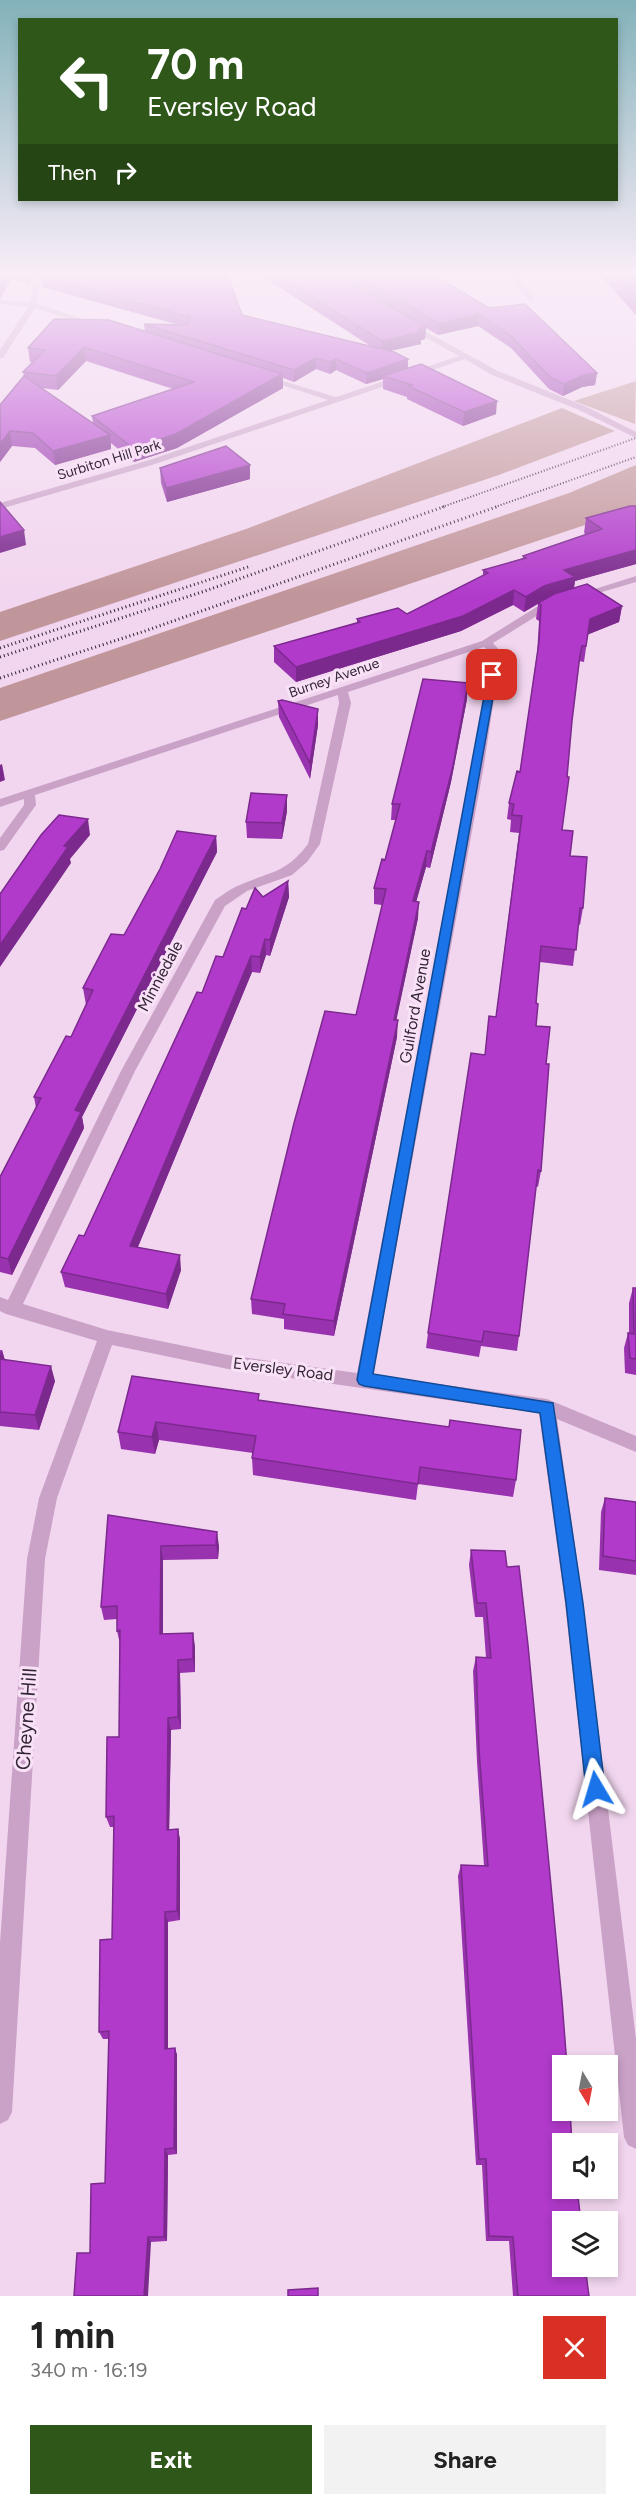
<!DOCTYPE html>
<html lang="en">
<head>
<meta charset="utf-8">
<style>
	body { margin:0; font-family:Figtree,sans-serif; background:#f2f2f2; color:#222; height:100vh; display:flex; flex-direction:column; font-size:22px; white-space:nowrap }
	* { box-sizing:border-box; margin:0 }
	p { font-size:20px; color:#767676 }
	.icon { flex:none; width:33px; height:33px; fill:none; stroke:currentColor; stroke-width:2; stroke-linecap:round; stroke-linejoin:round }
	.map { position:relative; height:2296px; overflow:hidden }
	.drawer { display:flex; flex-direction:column; background:#fff; flex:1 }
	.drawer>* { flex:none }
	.banner { position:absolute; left:18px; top:18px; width:600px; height:183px; border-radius:0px; box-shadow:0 3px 9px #0003; background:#2f5719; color:#fff; overflow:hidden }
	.needle { width:39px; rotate:170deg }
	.fabs { position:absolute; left:552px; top:2055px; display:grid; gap:12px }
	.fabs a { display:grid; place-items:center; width:66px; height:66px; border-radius:0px; background:#fff; box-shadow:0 3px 9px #0003; font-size:30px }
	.pin { position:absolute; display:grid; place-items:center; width:51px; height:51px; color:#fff; margin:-26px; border-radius:12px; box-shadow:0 3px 9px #0006 }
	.me { position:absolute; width:66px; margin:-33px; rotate:353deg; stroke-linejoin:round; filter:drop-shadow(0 0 4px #0008) }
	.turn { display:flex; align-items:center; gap:21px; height:126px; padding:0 30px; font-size:27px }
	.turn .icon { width:78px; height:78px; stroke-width:2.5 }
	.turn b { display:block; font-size:42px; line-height:51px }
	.then { display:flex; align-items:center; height:57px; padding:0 30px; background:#0003; gap:12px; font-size:22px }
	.round { display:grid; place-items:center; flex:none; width:63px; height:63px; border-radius:0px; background:#f2f2f2 }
	.head { display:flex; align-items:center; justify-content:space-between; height:102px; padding:0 30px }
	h1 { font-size:36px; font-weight:700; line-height:45px }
	.button { display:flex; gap:12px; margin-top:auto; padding:12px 30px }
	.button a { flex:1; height:69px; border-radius:0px; background:#2f5719; color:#fff; font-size:24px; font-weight:700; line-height:69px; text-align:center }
	.button a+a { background:#f2f2f2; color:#222 }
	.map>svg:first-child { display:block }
</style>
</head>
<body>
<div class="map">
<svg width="636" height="2296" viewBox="0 0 636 2296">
	<rect width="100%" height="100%" fill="#f2d6ef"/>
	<!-- green -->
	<path fill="#c1969a" d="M 636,381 L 635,424 L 574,401 Z
		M 562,408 L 615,431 L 496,476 L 0,641 L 0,612 L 246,529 Z
		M 636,465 L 636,508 L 0,721 L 0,688 L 569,493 Z"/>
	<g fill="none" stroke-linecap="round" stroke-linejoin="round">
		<!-- minor -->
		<path fill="#caa2c8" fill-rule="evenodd" d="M 34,273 L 42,273 L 37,304 L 101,325 L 94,327 L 35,308 L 3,358 L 0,358 L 0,350 L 28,307 L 0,304 L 0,300 L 30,302 Z
			M 506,273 L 514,273 L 534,296 L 534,300 L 528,300 Z
			M 408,322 L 498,371 L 585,406 L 636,432 L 636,438 L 579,410 L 492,375 L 465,359 L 152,465 L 0,509 L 0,503 L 146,461 L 328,400 L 260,378 L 260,374 L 336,397 L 459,356 L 405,326 L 404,324 Z
			M 636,576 L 636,582 L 578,599 L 573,596 Z
			M 555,600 L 560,603 L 559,605 L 551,607 L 493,643 L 501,652 L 484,765 L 373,1375 L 547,1399 L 636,1436 L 636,1452 L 557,1419 L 583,1603 L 636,2039 L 636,2149 L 628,2145 L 624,2137 L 565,1603 L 539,1413 L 228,1369 L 112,1345 L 57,1498 L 45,1559 L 12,2112 L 8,2120 L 0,2124 L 0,1943 L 27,1559 L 39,1498 L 97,1341 L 6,1314 L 0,1311 L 0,1297 L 8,1300 L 121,1071 L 215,900 C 223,895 231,888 240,885 C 271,871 285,874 308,844 L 339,703 L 338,695 L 35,795 L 36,805 L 4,850 L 0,851 L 0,838 L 24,805 L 24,799 L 0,807 L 0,799 L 482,641 L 543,603 ZM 484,647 L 491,653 L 472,765 L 357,1373 L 228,1355 L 107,1330 L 23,1304 L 135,1071 L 225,906 L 247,891 L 292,875 L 307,862 L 320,844 L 351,703 L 348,692 Z"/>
		<!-- rail-far1 -->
		<path stroke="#322534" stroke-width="2" stroke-dasharray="1 2" stroke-linecap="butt" d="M 442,507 L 636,438
			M 495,507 L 636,457"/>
		<!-- rail -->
		<path stroke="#322534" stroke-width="3" stroke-dasharray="1 3" stroke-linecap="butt" d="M 0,648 L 251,566
			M 0,657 L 202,592 L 446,506
			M 0,678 L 145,631 L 499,506"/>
	</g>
	<!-- wall -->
	<path fill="#9832af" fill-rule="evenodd" d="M 0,273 L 33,273 L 30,284 L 11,279 Z
		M 257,273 L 430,273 L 597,373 L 595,385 L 582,387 L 563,396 L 549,389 L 511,348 L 478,326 L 438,335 L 426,328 L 425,339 L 421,340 L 421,344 L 389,351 L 408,359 L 408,368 L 496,414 L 463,426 L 407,399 L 407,397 L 383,389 L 383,379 L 366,384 L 336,370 L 330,374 L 316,369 L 294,382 L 283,378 L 283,388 L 177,448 L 134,462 L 111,443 L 111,449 L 55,465 L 35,448 L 12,446 L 0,462 L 0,405 L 24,376 L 23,372 L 33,362 L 30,362 L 28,348 L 145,331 L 144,324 L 179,325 L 42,287 L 41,276 L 242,315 L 372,347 ZM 86,361 L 173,389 L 92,416 L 93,423 L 41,388 L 58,390 Z
		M 598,273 L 613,273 L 617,277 L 618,273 L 636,273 L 636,315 Z
		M 250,465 L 250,479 L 167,502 L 161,483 L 160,468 Z
		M 636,506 L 636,564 L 575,581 L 574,588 L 622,606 L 619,622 L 588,634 L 584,662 L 579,661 L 572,721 L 562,830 L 570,856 L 583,908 L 580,925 L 578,924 L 573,966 L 540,962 L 536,1003 L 536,1026 L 546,1064 L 541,1171 L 538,1187 L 536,1186 L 519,1336 L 517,1351 L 481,1346 L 479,1357 L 426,1348 L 428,1333 L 485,1055 L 496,1017 L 519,833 L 510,832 L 511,820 L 507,819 L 509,803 L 520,772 L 537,654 L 539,621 L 536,619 L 538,604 L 524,612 L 513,605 L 461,631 L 296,682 L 274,662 L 274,646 L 357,623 L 357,619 L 407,614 L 483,576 L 483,570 L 523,558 L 523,556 L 587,535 L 584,533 L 586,518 Z
		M 467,699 L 451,782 L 430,868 L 426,867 L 416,901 L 418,918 L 396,1020 L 397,1037 L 334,1336 L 284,1329 L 284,1319 L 252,1314 L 251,1299 L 356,1015 L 382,905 L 374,904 L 374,888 L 385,860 L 396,820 L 391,820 L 392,804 Z
		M 278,701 L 318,725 L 310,779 L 279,717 Z
		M 287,811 L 282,839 L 247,838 L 246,822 Z
		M 216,836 L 217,852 L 82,1117 L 84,1128 L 12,1275 L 0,1272 L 0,1177 L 36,1108 L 34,1097 L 71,1037 L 86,1005 L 83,988 L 124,935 Z
		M 288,881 L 289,897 L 270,956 L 266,955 L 260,973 L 252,972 L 138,1247 L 181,1270 L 168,1309 L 65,1287 L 61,1272 L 84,1236 L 202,993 L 223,957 L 246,909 Z
		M 633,1288 L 636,1288 L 636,1375 L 625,1373 L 624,1348 L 628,1333 L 629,1333 L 629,1303 Z
		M 0,1350 L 2,1350 L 5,1360 L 55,1381 L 39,1430 L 0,1426 Z
		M 132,1376 L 259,1400 L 516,1480 L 513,1497 L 418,1484 L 416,1500 L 253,1475 L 252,1458 L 253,1453 L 159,1440 L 155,1454 L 121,1449 L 118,1432 Z
		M 605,1498 L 636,1502 L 636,1575 L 599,1570 L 601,1512 Z
		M 108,1515 L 219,1546 L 218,1559 L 163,1560 L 163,1634 L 195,1646 L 195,1672 L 180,1673 L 181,1729 L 171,1730 L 169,1830 L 178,1829 L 180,1840 L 180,1920 L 168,1922 L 168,2048 L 175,2048 L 177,2055 L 177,2154 L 168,2155 L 167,2241 L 151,2242 L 90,2253 L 105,2183 L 109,2039 L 103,2039 L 99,2032 L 112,1939 L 114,1827 L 110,1827 L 106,1817 L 119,1737 L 120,1644 L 117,1631 L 117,1619 L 104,1620 L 101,1607 Z
		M 471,1550 L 505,1551 L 562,2144 L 589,2296 L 513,2296 L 509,2241 L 486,2241 L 482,2165 L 476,2165 L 458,1876 L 461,1865 L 484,1866 L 477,1762 L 473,1671 L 476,1657 L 486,1658 L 483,1617 L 475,1617 L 469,1565 Z"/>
	<!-- shaded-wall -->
	<path fill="#7c298e" d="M 6,273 L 10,273 L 11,279 L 0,299 L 0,285 Z
		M 29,273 L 33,273 L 30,284 Z
		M 479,314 L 478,326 L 438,335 L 439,324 Z
		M 426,327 L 425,339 L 421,340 L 421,344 L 381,353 L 382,341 Z
		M 84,347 L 86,361 L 58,390 L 56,376 Z
		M 316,358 L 316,369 L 294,382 L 294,370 Z
		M 336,359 L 336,370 L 330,374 L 330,362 Z
		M 408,359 L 407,371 L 383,376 L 383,379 L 366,384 L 367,373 Z
		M 597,373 L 595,385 L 582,387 L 563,396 L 564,384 L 584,375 Z
		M 282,374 L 283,388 L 177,448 L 134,462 L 133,448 Z
		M 497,401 L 496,414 L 463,426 L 464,412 Z
		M 10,431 L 12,446 L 0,462 L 0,444 Z
		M 110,435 L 111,449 L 55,465 L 53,451 Z
		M 250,465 L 250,479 L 167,502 L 166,488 Z
		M 24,530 L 26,545 L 0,553 L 0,537 Z
		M 636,550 L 636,564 L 575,581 L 573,592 L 542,601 L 524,612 L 526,597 L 564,570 Z
		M 514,590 L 513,605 L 461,631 L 296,682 L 296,667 Z
		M 622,606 L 619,622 L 587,635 L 590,619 Z
		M 468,683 L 467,699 L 451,782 L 430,868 L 431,852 Z
		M 318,709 L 318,725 L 310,779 L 310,763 Z
		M 2,764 L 5,780 L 0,782 L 0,765 Z
		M 287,795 L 287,811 L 282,839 L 282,823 Z
		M 88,819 L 90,835 L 70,859 L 71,863 L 0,967 L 0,945 L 64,846 Z
		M 216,836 L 217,852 L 82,1117 L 84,1128 L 12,1275 L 8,1259 L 75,1110 Z
		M 427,851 L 426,867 L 412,917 L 413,901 Z
		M 288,881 L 289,897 L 270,956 L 270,940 Z
		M 419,902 L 418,918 L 393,1036 L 394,1020 Z
		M 265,939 L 266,955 L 260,973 L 260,957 Z
		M 251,956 L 252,972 L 132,1261 L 130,1246 Z
		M 398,1020 L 397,1037 L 334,1336 L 334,1321 Z
		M 180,1255 L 181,1270 L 168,1309 L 166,1294 Z
		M 2,1350 L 6,1365 L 0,1365 L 0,1355 Z
		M 51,1366 L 55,1381 L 39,1430 L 35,1415 Z
		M 156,1422 L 159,1440 L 155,1454 L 152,1437 Z
		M 217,1532 L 219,1546 L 218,1559 L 216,1545 Z
		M 161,1546 L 163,1560 L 163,1647 L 160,1634 Z
		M 193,1633 L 195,1646 L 195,1672 L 193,1659 Z
		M 178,1660 L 180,1673 L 181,1729 L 178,1717 Z
		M 168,1718 L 171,1730 L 169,1841 L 167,1830 Z
		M 178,1829 L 180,1840 L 180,1920 L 177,1911 Z
		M 165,1912 L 168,1922 L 168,2056 L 165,2049 Z
		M 175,2048 L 177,2055 L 177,2154 L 174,2148 Z
		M 165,2149 L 168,2155 L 167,2241 L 164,2237 Z
		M 148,2237 L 151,2242 L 148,2296 L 144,2296 Z"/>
	<!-- building -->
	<path fill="#b13acb" stroke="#7c298e" stroke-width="1.5" d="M 0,273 L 6,273 L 0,285 Z
		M 41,273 L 227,273 L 242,315 L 394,352 L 408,359 L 367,373 L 336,359 L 330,362 L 316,358 L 294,370 L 144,324 L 188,325 L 190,317 L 41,276 Z
		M 274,273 L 334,273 L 426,327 L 419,329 L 421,332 L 382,341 Z
		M 352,273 L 430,273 L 489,308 L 525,304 L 597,373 L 584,375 L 564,384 L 550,377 L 512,337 L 479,314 L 439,324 Z
		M 612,273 L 613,273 L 636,296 L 636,299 Z
		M 626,273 L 636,273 L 636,284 Z
		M 54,319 L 109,320 L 282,374 L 176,434 L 133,448 L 92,416 L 194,382 L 84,347 L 56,376 L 23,372 L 45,350 L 28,348 Z
		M 421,364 L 497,401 L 464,412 L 408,386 L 412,385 L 383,376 Z
		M 24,376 L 110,435 L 53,451 L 33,433 L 10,431 L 0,444 L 0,405 Z
		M 226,446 L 250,465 L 166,488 L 160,468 Z
		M 0,502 L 24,530 L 0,537 Z
		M 630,506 L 636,506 L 636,550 L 564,570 L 575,577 L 544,586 L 526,597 L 514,590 L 463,616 L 296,667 L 274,646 L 360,622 L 357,619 L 398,608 L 407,614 L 488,573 L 483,570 L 526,558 L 523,556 L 602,529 L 586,518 Z
		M 587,584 L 622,606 L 590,619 L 586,646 L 582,646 L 580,655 L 572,721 L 567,777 L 569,777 L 562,830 L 573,831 L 570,856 L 587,857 L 583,908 L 580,908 L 576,950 L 541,946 L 536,1003 L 538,1004 L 536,1026 L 550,1027 L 546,1064 L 549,1064 L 541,1171 L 538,1170 L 519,1336 L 484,1331 L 482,1342 L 428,1333 L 471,1053 L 485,1055 L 489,1016 L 496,1017 L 522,816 L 512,815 L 514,804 L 509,803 L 517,771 L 520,772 L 539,642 L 541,605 L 538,603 L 554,594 Z
		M 423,679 L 468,683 L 453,766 L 431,852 L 427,851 L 413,901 L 419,902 L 394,1020 L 398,1020 L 334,1321 L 283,1314 L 285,1304 L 251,1299 L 294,1123 L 325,1011 L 356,1015 L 386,889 L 374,888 L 382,859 L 385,860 L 400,804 L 392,804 Z
		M 282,700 L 318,709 L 310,763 L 278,701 Z
		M 251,793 L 287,795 L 282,823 L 246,822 Z
		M 59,815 L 88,819 L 64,846 L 68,847 L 0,945 L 0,894 L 41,835 Z
		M 177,831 L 216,836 L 75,1110 L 81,1112 L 8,1259 L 0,1257 L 0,1177 L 41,1098 L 34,1097 L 66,1036 L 71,1037 L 93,990 L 83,988 L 111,934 L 124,935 L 160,869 Z
		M 288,881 L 270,940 L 265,939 L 260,957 L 251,956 L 130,1246 L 180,1255 L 166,1294 L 61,1272 L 79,1235 L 84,1236 L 197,992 L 202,993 L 216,956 L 223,957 L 242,908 L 246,909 L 255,888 L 263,897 Z
		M 633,1288 L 636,1288 L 636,1359 L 630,1358 L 628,1333 L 634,1334 Z
		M 0,1359 L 51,1366 L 35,1415 L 0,1412 Z
		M 132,1376 L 259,1394 L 258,1400 L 449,1427 L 450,1420 L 521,1430 L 516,1480 L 420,1467 L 418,1484 L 252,1458 L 256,1436 L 156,1422 L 152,1437 L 118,1432 Z
		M 605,1498 L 636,1502 L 636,1561 L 603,1556 Z
		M 108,1515 L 217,1532 L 216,1545 L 161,1546 L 160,1634 L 193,1633 L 193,1659 L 178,1660 L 178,1717 L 168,1718 L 167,1830 L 178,1829 L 177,1911 L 165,1912 L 165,2049 L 175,2048 L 174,2148 L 165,2149 L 164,2237 L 148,2237 L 144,2296 L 74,2296 L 77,2253 L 90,2253 L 91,2184 L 105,2183 L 109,2031 L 99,2032 L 100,1940 L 112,1939 L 114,1816 L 106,1817 L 107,1737 L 119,1737 L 120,1630 L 117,1631 L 117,1606 L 101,1607 Z
		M 471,1550 L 505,1551 L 507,1567 L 519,1566 L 528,1645 L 562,2001 L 567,2066 L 562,2066 L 562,2110 L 570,2110 L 572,2144 L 562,2144 L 562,2188 L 577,2188 L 581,2222 L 562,2222 L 562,2266 L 585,2266 L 589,2296 L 518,2296 L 513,2237 L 489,2236 L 486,2159 L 479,2159 L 461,1865 L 488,1866 L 479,1750 L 476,1657 L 491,1658 L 486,1603 L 477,1603 Z
		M 318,2288 L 318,2296 L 288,2296 L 288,2290 Z"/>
	<!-- sky -->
	<linearGradient id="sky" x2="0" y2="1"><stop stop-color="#83b2ba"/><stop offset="0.46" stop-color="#f9edf8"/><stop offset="1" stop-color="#f9edf8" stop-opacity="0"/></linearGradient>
	<rect width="636" height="595" fill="url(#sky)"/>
	<!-- route -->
	<path fill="#1a73e8" stroke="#114b97" stroke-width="1.5" d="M 492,672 L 497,675 L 373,1374 L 553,1403 L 583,1603 L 605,1789 L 602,1796 L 596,1798 L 589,1796 L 586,1789 L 566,1603 L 540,1413 L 364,1386 L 359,1384 L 357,1380 L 488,675 Z"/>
	<g text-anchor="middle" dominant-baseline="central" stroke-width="6" stroke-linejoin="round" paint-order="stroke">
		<!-- far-street labels -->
		<g font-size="14" fill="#322534" stroke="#f9e2f7">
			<text transform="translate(109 460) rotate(-17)">Surbiton Hill Park</text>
			<text transform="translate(334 678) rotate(-19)">Burney Avenue</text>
		</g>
		<!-- street labels -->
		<g font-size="16" fill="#322534" stroke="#f9e2f7">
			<text transform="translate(160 976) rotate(-62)">Minniedale</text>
			<text transform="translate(415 1006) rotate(-80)">Guilford Avenue</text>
			<text transform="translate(283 1369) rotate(7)">Eversley Road</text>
		</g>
		<!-- near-street labels -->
		<g font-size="20" fill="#322534" stroke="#f9e2f7">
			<text transform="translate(26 1719) rotate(-86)">Cheyne Hill</text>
		</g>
	</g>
</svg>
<div class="fabs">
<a><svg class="needle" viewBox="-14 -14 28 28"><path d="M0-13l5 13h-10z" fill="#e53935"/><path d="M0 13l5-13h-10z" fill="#767676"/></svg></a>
<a><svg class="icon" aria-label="sound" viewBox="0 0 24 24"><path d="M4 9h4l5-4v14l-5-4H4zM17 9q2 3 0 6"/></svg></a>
<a><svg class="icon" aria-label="layers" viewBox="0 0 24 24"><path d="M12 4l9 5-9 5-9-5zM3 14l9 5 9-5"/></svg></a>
</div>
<div class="pin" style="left:492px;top:675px;background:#d93025"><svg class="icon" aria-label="arrive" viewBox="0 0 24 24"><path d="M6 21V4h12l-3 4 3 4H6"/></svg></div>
<svg class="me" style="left:596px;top:1789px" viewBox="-20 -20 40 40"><path d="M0-17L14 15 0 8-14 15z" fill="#1a73e8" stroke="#fff" stroke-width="4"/></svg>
<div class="banner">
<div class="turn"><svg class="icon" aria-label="left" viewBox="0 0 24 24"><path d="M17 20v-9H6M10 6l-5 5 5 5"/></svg><div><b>70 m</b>Eversley Road</div></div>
<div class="then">Then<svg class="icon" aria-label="right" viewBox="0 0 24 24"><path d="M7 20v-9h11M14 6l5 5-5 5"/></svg></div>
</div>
</div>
<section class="drawer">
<div class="head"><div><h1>1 min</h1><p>340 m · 16:19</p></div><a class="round" style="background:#d93025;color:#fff"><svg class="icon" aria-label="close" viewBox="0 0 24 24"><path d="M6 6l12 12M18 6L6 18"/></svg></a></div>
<div class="button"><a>Exit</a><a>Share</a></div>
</section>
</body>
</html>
